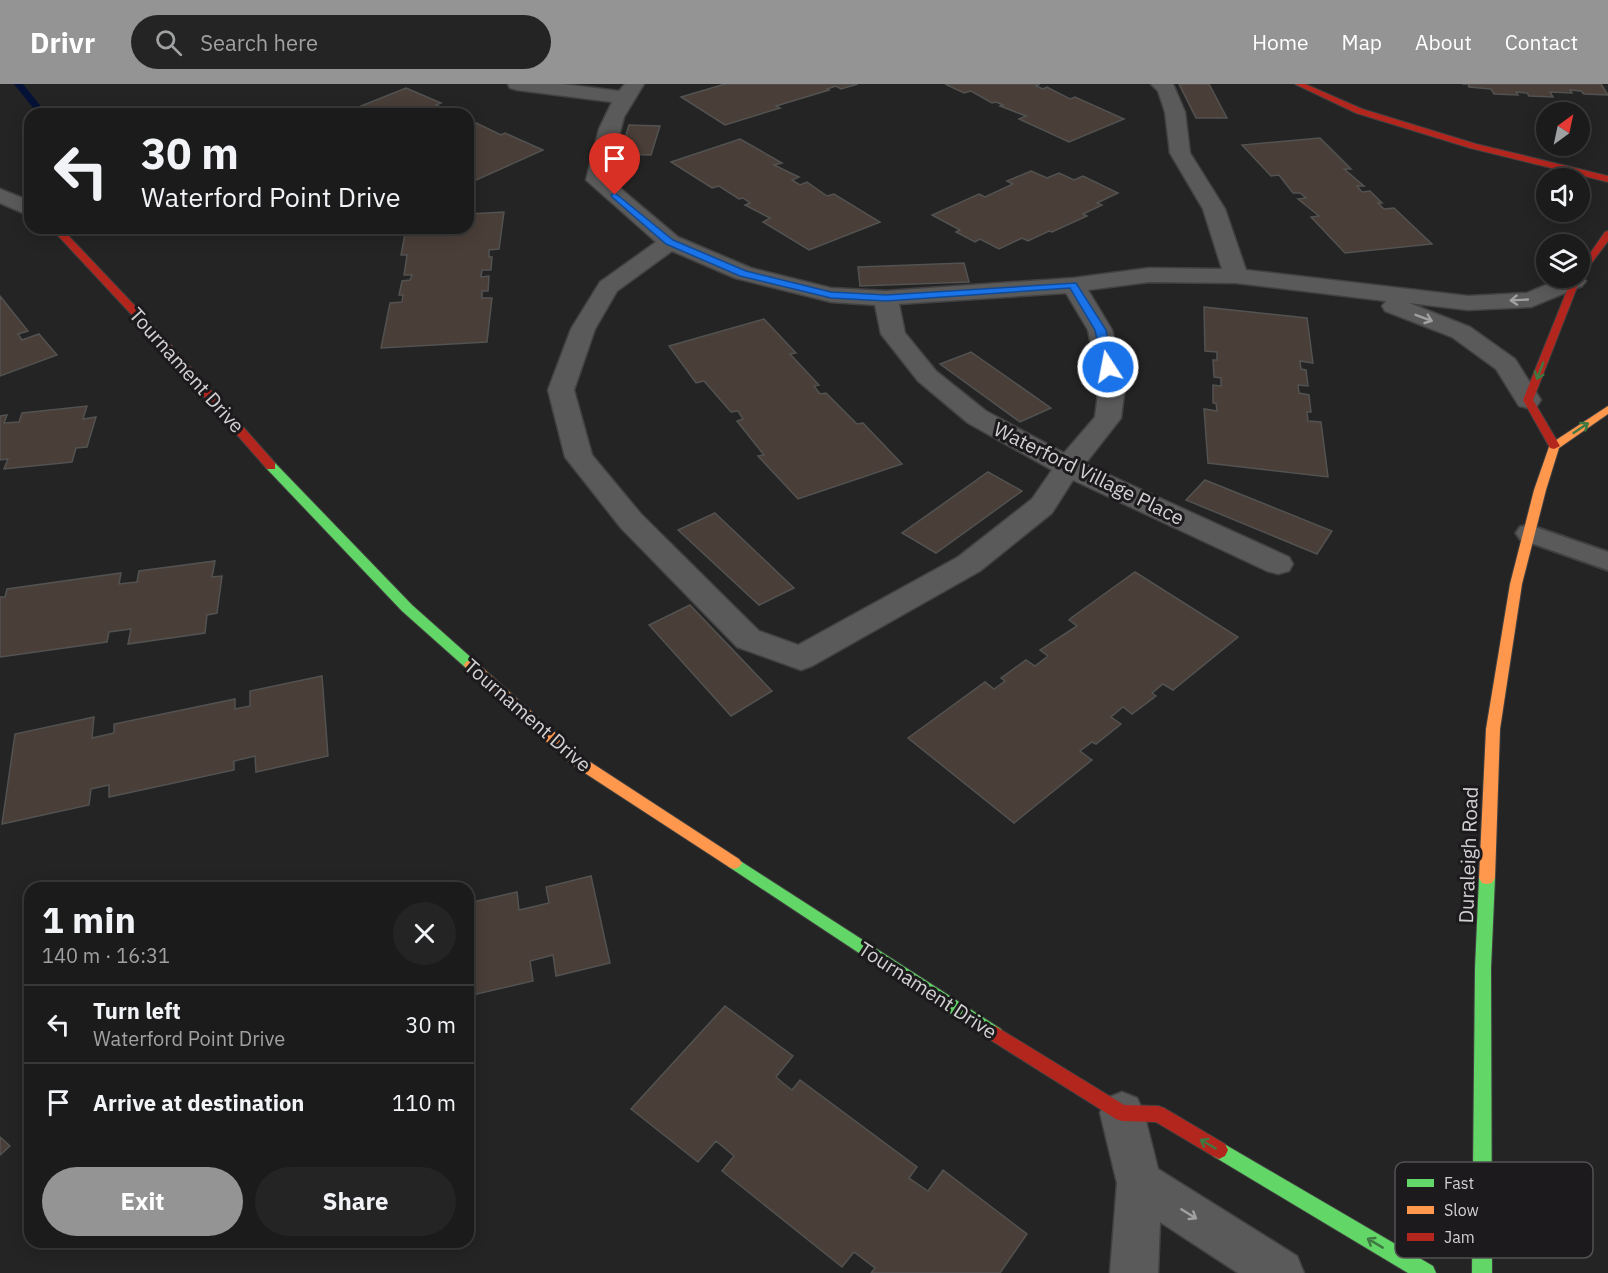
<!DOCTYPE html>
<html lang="en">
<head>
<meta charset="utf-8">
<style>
	body { margin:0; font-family:"IBM Plex Sans",sans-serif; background:#242424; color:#f1f3f6; height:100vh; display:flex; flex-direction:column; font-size:22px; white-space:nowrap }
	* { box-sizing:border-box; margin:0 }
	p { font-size:20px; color:#a0a1a3 }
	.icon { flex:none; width:33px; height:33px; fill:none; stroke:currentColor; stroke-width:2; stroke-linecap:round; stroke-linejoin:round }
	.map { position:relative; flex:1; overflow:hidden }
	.sheet { position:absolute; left:24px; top:798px; width:450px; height:366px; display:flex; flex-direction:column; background:#1b1b1b; border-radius:18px; box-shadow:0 3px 15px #0003,0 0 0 2px #39393a }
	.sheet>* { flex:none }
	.hud { position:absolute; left:24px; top:24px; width:450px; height:126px; border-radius:18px; box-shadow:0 3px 15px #0003,0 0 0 2px #39393a; background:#1b1b1b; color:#f1f3f6; overflow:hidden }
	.needle { width:39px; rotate:33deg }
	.tools { position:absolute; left:1536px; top:18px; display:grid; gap:12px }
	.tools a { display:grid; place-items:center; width:54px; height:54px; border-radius:50%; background:#1b1b1b; box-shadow:0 3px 15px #0003,0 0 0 2px #39393a; font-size:30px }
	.pin { position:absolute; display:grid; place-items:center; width:51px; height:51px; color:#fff; margin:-62px -26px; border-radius:50% 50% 50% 0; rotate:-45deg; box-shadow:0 0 6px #0007 }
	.pin .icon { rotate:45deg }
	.me { position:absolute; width:66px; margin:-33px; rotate:349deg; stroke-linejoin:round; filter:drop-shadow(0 0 4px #0008) }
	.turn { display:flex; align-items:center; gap:21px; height:126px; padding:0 18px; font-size:27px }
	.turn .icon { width:78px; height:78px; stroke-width:2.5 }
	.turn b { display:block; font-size:42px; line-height:51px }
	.round { display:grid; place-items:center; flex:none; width:63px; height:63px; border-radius:32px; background:#242424 }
	.headline { display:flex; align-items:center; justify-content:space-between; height:102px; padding:0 18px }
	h1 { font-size:36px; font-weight:800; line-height:45px }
	.action { display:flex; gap:12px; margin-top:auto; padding:12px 18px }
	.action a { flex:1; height:69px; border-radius:36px; background:#959495; color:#fff; font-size:24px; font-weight:800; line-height:69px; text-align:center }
	.action a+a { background:#242424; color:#f1f3f6 }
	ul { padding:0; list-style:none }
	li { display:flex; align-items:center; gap:18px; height:78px; padding:0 18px; border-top:2px solid #39393a }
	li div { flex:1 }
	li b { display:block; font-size:22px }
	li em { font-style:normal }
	header { display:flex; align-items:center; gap:36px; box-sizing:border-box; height:84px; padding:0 30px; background:#959495; color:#fff }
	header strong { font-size:28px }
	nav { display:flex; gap:33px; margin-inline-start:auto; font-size:21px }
	.search { width:420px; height:54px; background:#242424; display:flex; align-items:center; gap:15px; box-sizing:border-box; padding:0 21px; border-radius:33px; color:#a0a1a3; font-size:22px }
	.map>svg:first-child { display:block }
</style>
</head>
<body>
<header>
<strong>Drivr</strong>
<div class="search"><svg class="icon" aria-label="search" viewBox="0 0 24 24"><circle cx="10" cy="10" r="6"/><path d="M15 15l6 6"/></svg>Search here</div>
<nav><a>Home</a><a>Map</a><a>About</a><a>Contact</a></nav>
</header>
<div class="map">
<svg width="1608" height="1189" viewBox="0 0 1608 1189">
	<rect width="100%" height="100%" fill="#242424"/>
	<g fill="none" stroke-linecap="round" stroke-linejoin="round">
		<!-- stream -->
		<path fill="#031236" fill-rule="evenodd" d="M 14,0 L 23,0 L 47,30 L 38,30 Z
			M 112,144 L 122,144 L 123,147 L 114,149 Z"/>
	</g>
	<!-- building -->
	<path fill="#4a3e38" stroke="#525251" stroke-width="1.5" d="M 725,0 L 858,0 L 841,5 L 836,2 L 827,5 L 829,6 L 776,22 L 780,24 L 725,41 L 681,13 Z
		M 945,0 L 1040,0 L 1036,2 L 1043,5 L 1047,3 L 1070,15 L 1075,13 L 1124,35 L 1069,58 L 1019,35 L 1026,32 L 1000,22 L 1003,21 L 996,18 L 992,19 L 971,7 L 964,9 Z
		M 1179,0 L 1209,0 L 1227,34 L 1196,34 Z
		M 1462,0 L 1601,0 L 1608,11 L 1584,10 L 1581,7 L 1570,6 L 1572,9 L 1550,8 L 1553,13 L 1529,12 L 1527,9 L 1516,8 L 1518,11 L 1494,10 L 1491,5 L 1469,3 L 1468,0 Z
		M 406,4 L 441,19 L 436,21 L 456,30 L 341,30 Z
		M 472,37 L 501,51 L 505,49 L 543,66 L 474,97 L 468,94 L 468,39 Z
		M 629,41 L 660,42 L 651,71 L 620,70 Z
		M 1320,54 L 1351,85 L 1344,85 L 1364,102 L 1357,102 L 1362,108 L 1370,107 L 1382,119 L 1378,119 L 1384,125 L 1394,124 L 1432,160 L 1345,169 L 1311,133 L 1319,132 L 1298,115 L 1306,114 L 1300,109 L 1293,109 L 1279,91 L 1271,92 L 1242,61 Z
		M 740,55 L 782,79 L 774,81 L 799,93 L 792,96 L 800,101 L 807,98 L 827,112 L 834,110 L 880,138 L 809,166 L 763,138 L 770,134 L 745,121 L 750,119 L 743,114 L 739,115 L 719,102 L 712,104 L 671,78 Z
		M 1031,87 L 1047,94 L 1059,89 L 1074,96 L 1083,92 L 1118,109 L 1097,119 L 1102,121 L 1083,130 L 1087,132 L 1052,148 L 1049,147 L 1028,157 L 1022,154 L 999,165 L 980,155 L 975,158 L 956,148 L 960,146 L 932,131 L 979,110 L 985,113 L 1013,100 L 1007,97 Z
		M 504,128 L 499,165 L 489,166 L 489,173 L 492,173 L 491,186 L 482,186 L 481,193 L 489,192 L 488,207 L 482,207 L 482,214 L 492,214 L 487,258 L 381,264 L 390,219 L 402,218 L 403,211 L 399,211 L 402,197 L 410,196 L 412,191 L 404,191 L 407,171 L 401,171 L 406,144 L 468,144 L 468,130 Z
		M 964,179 L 969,198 L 860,202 L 858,183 Z
		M 0,212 L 28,247 L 18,250 L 22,256 L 39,250 L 57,271 L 0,292 Z
		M 1204,223 L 1307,234 L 1313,279 L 1300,277 L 1301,285 L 1306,286 L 1308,302 L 1298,301 L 1299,309 L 1309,311 L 1311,328 L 1307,328 L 1308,337 L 1321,338 L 1328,393 L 1208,379 L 1204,325 L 1217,327 L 1216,319 L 1213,319 L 1213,301 L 1221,302 L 1221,294 L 1214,293 L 1213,276 L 1217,276 L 1217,268 L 1205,267 Z
		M 764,235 L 796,269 L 790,270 L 819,301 L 814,302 L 820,310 L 826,309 L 857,340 L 863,339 L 902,380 L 798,415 L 758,372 L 764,371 L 737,337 L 743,335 L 738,327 L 731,328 L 704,297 L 696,299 L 669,262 Z
		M 971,268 L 1051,324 L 1020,338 L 940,280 Z
		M 87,322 L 83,335 L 96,333 L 87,363 L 76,364 L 72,378 L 4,385 L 8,375 L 0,376 L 0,332 L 7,331 L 4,339 L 19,338 L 22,329 Z
		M 988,388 L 1022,407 L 936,469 L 902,449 Z
		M 1205,396 L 1332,447 L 1317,470 L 1186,416 Z
		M 715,429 L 794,504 L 759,521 L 678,446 Z
		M 215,477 L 212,493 L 222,492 L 217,529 L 207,531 L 205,549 L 128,560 L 131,545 L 109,548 L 107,558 L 0,573 L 0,513 L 5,513 L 7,505 L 121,489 L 119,500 L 137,498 L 139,487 Z
		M 1135,488 L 1238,553 L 1173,606 L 1163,600 L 1152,609 L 1156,612 L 1132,630 L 1123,623 L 1111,633 L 1121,640 L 1096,660 L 1092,658 L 1080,667 L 1092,676 L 1014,739 L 908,654 L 985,598 L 994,605 L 1005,597 L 1001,594 L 1026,576 L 1035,582 L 1048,572 L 1040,566 L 1077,542 L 1069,536 L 1071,534 Z
		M 690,521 L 772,607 L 731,632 L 649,541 Z
		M 322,592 L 328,672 L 256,688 L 255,672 L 234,677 L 234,686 L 109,713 L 109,701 L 91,705 L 89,721 L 2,740 L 15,650 L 94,633 L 92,654 L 114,649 L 114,640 L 235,615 L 235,625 L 250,622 L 250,607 Z
		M 591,792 L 610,879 L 556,892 L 553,871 L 530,877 L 533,897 L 468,912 L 468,819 L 517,808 L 519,826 L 549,819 L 546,803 Z
		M 725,922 L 793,972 L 776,993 L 783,999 L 792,1006 L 800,996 L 917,1083 L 909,1094 L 928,1107 L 943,1086 L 1027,1150 L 1000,1189 L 871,1189 L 875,1184 L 854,1168 L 842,1183 L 722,1087 L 734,1072 L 716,1057 L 698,1078 L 631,1025 Z
		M 0,1053 L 10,1062 L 0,1071 Z"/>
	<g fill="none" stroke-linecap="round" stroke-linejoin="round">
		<defs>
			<path id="lane" d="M 1529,441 L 1608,468 L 1608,486 L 1520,455 L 1516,449 L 1520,443 Z"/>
			<path id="street" d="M 508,0 L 563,0 L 619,7 L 625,0 L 644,0 L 624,33 L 608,94 L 678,153 L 751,184 L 831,204 L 886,207 L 1073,194 L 1149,184 L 1222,185 L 1203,125 L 1170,69 L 1165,28 L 1158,7 L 1151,0 L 1173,0 L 1185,28 L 1190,69 L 1225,125 L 1246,186 L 1468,212 L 1527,209 L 1562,194 L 1580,194 L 1580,191 L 1586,197 L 1582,202 L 1531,223 L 1468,226 L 1409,219 L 1470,243 L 1515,275 L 1541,316 L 1537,322 L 1528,324 L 1519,322 L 1496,285 L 1452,253 L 1385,227 L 1382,222 L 1386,217 L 1236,199 L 1149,198 L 1088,206 L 1112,246 L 1125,302 L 1121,334 L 1085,380 L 1289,473 L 1293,480 L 1289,487 L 1278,490 L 1267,487 L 1073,396 L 1052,429 L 980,487 L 812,582 L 801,586 L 737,563 L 621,444 L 565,373 L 548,306 L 571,245 L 600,198 L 656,158 L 586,96 L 599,45 L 612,18 L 517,6 L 510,4 ZM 672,167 L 735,194 L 831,218 L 875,221 L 881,250 L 918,297 L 968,339 L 1052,386 L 1032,415 L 958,473 L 798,561 L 759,547 L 641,430 L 592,371 L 574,306 L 595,245 L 617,207 ZM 1066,209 L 1088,246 L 1099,302 L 1095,333 L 1064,369 L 986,327 L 936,287 L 905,249 L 899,220 Z
				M 0,105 L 30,117 L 30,132 L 0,119 Z
				M 1122,1008 L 1137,1014 L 1144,1029 L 1158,1085 L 1297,1172 L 1304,1189 L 1238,1189 L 1160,1138 L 1158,1189 L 1110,1189 L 1117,1099 L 1100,1029 L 1107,1014 Z"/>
			<path id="fast" d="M 271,378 L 275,379 L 412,521 L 476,578 L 478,581 L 476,584 L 466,584 L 402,527 L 267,385 L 265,382 Z
				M 734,773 L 1001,945 L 1003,950 L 1001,955 L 995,958 L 989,955 L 729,783 L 726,779 L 729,775 Z
				M 1487,788 L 1492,789 L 1495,794 L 1491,884 L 1492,1189 L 1472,1189 L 1475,884 L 1479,794 L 1482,789 Z
				M 1219,1057 L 1433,1182 L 1436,1189 L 1408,1189 L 1213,1072 L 1210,1066 L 1213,1060 Z"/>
			<path id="slow" d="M 1608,322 L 1608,330 L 1559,364 L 1546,406 L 1522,500 L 1500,645 L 1495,794 L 1492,799 L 1487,800 L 1482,799 L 1479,794 L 1486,645 L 1510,500 L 1534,406 L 1550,360 Z
				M 471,576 L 476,578 L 581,672 L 739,775 L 742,779 L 739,783 L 734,785 L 729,783 L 571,680 L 466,584 L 464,581 L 466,578 Z"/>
			<path id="jam" d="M 1295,0 L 1305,0 L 1362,25 L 1476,60 L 1608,92 L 1608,98 L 1470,64 L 1356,29 Z
				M 51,144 L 61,144 L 153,241 L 275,379 L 275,385 L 267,385 L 145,245 Z
				M 1608,147 L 1608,157 L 1581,193 L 1533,316 L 1560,362 L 1554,365 L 1550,364 L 1523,316 L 1572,194 L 1580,194 L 1580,184 L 1605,148 Z
				M 995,942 L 1124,1021 L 1158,1022 L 1164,1024 L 1225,1060 L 1228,1066 L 1225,1072 L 1219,1075 L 1213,1072 L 1156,1038 L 1122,1037 L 1116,1035 L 989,955 L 987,950 L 989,945 Z"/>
		</defs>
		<!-- lane casing -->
		<use href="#lane" stroke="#414141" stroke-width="4"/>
		<!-- street casing -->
		<use href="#street" stroke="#414141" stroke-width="3"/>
		<!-- fast casing -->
		<use href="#fast" stroke="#414141" stroke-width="2"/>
		<!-- slow casing -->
		<use href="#slow" stroke="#414141" stroke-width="2"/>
		<!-- jam casing -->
		<use href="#jam" stroke="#414141" stroke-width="2"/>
		<!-- lane -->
		<use href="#lane" fill="#5a5a5a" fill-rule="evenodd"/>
		<!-- street -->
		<use href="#street" fill="#5a5a5a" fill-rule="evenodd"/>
		<!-- fast -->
		<use href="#fast" fill="#63d668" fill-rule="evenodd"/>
		<!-- slow -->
		<use href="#slow" fill="#ff974d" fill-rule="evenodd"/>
		<!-- jam -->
		<use href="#jam" fill="#b3261e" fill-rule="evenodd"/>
	</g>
	<!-- one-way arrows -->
	<defs><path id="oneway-shaft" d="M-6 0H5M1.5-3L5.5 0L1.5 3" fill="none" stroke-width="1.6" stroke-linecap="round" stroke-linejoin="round" transform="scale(1.5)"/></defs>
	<g stroke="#a2a1a2">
		<use href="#oneway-shaft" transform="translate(1519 216) rotate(177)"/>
		<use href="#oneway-shaft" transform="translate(1424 234) rotate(21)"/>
		<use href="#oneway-shaft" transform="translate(1189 1130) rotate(32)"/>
	</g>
	<g stroke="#407842">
		<use href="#oneway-shaft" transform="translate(1540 287) rotate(111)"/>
		<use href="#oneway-shaft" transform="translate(1581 344) rotate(-34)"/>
		<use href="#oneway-shaft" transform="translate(1208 1060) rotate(-150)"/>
		<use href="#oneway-shaft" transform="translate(1375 1159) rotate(-149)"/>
	</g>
	<!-- route -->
	<path fill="#1a73e8" stroke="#114b97" stroke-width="1.5" d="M 615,109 L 673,156 L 746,187 L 831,208 L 886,211 L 1076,199 L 1106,246 L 1113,283 L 1108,286 L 1103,283 L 1095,246 L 1070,204 L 886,217 L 831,214 L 740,192 L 666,160 L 612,113 L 611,111 Z"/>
	<g text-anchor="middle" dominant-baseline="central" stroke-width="6" stroke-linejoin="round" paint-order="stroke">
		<!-- street labels -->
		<g font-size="20" fill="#d2d1d2" stroke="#1c1a1c">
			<text transform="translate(187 286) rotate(48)">Tournament Drive</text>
			<text transform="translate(1089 389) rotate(26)">Waterford Village Place</text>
			<text transform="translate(528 631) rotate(41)">Tournament Drive</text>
			<text transform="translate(1468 771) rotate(-88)">Duraleigh Road</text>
			<text transform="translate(928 906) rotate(33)">Tournament Drive</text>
		</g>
	</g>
	<!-- legend -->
	<rect x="1395" y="1078" width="198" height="96" rx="9" fill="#1c1a1c" stroke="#535153" stroke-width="1.5"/>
	<rect x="1407" y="1095" width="27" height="8" fill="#63d668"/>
	<rect x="1407" y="1122" width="27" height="8" fill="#ff974d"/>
	<rect x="1407" y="1149" width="27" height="8" fill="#b3261e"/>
	<g font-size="16" fill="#d2d1d2">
		<text x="1444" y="1105">Fast</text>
		<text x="1444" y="1132">Slow</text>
		<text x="1444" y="1159">Jam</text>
	</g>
</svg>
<div class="tools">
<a><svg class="needle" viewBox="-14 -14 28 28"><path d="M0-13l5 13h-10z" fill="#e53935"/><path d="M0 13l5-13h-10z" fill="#a0a1a3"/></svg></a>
<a><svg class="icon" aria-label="sound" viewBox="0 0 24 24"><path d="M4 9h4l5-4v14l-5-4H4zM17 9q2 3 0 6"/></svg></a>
<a><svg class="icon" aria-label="layers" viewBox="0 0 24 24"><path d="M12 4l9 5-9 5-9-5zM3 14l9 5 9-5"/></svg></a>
</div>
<div class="pin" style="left:615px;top:111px;background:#d93025"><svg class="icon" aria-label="arrive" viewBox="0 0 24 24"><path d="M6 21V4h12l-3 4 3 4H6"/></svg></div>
<svg class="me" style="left:1108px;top:283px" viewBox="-20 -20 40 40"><circle r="17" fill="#1a73e8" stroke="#fff" stroke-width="3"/><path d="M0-11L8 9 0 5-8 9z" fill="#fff"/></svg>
<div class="hud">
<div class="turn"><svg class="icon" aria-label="left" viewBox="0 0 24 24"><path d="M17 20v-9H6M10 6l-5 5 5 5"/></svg><div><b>30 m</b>Waterford Point Drive</div></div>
</div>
<section class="sheet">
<div class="headline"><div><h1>1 min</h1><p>140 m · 16:31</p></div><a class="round"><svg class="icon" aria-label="close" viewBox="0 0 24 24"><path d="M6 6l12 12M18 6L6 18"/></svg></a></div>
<ul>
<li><svg class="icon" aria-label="left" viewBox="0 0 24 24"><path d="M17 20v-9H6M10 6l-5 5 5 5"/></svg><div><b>Turn left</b><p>Waterford Point Drive</p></div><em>30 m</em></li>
<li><svg class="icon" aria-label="arrive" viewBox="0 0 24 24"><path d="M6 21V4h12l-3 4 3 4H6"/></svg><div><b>Arrive at destination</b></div><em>110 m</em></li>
</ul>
<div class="action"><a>Exit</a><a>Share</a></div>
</section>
</div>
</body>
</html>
